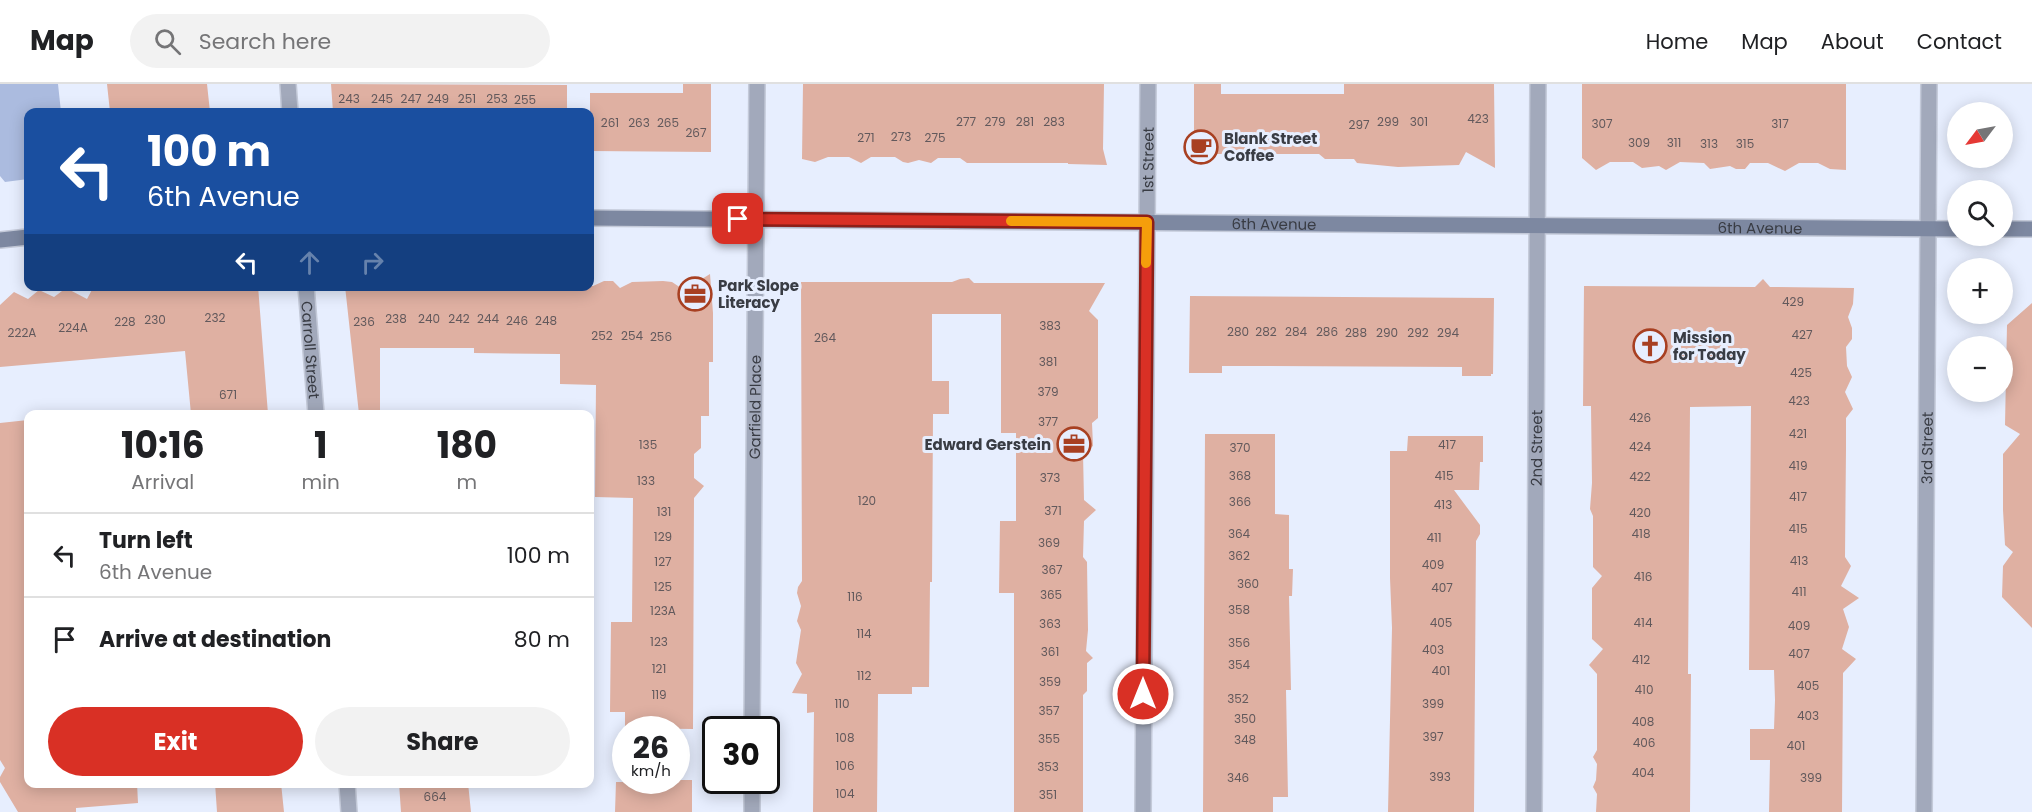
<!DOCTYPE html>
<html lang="en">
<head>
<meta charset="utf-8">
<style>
	body { margin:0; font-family:Poppins,sans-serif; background:#f2f2f2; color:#202124; height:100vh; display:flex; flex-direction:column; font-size:22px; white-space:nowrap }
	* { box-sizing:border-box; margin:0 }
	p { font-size:20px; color:#757577 }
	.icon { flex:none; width:33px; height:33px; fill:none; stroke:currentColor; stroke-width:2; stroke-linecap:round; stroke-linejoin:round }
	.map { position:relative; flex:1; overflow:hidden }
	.details { position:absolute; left:24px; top:326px; width:570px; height:378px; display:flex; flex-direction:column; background:#fff; border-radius:12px; box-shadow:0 3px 15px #0003 }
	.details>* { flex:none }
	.banner { position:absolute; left:24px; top:24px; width:570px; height:183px; border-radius:12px; box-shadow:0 3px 15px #0003; background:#1a4fa0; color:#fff; overflow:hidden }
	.needle { width:39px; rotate:238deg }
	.tools { position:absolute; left:1947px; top:18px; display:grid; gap:12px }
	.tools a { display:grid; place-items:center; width:66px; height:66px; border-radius:50%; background:#fff; box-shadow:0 3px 15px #0003; font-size:30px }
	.speed { position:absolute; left:612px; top:632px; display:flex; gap:12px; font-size:30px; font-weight:700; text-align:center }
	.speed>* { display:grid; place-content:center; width:78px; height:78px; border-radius:50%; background:#fff; box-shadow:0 3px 15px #0003; line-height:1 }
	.speed small { font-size:15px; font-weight:400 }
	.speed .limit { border:3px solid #111; border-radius:9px; background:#fff; color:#111 }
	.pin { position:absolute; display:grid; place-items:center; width:51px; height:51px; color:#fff; margin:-26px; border-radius:12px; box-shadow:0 3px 9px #0006 }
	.me { position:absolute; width:66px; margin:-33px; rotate:0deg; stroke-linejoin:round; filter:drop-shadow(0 0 4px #0008) }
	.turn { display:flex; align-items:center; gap:21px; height:126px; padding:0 24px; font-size:27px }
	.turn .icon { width:78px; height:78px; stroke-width:2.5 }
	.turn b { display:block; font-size:42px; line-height:51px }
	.lanes { display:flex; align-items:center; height:57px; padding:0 24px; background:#0003; justify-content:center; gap:30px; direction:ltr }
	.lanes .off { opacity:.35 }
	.eta { display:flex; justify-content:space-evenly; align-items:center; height:102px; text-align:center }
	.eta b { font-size:36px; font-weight:700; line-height:42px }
	.action { display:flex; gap:12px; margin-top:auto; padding:12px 24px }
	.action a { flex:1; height:69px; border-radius:36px; background:#d93025; color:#fff; font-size:24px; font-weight:700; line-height:69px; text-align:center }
	.action a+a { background:#f2f2f2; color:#202124 }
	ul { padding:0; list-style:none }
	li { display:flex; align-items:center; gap:18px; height:84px; padding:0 24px; border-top:2px solid #e0e0e0 }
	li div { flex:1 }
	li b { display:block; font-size:22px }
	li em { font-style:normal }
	header { display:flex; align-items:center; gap:36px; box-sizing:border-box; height:84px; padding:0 30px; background:#fff; border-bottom:2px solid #e0e0e0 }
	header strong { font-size:28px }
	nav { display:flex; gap:33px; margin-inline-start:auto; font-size:21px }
	.search { width:420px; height:54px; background:#f2f2f2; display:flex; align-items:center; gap:15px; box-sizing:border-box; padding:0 21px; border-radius:33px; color:#757577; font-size:22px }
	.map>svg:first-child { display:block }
</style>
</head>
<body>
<header>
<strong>Map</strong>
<div class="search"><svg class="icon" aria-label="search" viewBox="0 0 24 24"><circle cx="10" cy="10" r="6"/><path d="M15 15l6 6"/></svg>Search here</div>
<nav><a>Home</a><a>Map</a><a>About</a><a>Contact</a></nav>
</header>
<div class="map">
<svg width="2032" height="728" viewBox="0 0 2032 728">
	<rect width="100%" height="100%" fill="#e7eefe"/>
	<!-- green -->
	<path fill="#abbbdf" d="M 0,0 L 58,0 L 61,28 L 28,28 L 28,95 L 5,98 L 0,92 Z"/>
	<!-- building -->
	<path fill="#dfb0a2" d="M 107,0 L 207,0 L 210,28 L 110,28 Z
		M 331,0 L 567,1 L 567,28 L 333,28 Z
		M 683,0 L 711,0 L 711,68 L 590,67 L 590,9 L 683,9 Z
		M 803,0 L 1104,0 L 1103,65 L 1107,81 L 1068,80 L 1068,79 L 967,79 L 960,74 L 938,74 L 931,79 L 919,76 L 908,79 L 903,78 L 895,73 L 871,73 L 861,79 L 849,73 L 828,73 L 815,78 L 802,75 Z
		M 1194,0 L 1221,0 L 1221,10 L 1344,10 L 1344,0 L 1494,0 L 1495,84 L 1466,68 L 1459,81 L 1398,83 L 1357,79 L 1354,75 L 1325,75 L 1319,70 L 1194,70 Z
		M 1582,0 L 1846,0 L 1846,86 L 1830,85 L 1818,79 L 1799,79 L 1785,87 L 1768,79 L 1750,79 L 1745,85 L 1736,85 L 1730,82 L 1710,85 L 1704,79 L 1680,78 L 1666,86 L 1659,82 L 1642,84 L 1633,78 L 1610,78 L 1596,86 L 1582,74 Z
		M 710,190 L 713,229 L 713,278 L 709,278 L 709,332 L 701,332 L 701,364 L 694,370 L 694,394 L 704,402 L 694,414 L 693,645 L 625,644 L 625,628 L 610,628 L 611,538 L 632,538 L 633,414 L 595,413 L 596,301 L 560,300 L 560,270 L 474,269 L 474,264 L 380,264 L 380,330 L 359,330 L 345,202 L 593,202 L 604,197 L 613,197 L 620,204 L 632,198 L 663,197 L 672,198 L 684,206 Z
		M 969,194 L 974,199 L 1105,199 L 1089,227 L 1098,236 L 1098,334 L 1092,339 L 1093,362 L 1083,369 L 1084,416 L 1096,426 L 1084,437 L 1083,473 L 1087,478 L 1088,546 L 1086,567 L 1093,574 L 1087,579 L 1087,607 L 1083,611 L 1083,728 L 1014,728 L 1014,509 L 999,509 L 1000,437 L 1016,437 L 1016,349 L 1001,349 L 1001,230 L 932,230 L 932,297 L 949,297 L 949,330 L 933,330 L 932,498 L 930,498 L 929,603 L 912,603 L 912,610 L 878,610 L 877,728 L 813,728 L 814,628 L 807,629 L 807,610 L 792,609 L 802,590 L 796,579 L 801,546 L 797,537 L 801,522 L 797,509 L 798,503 L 802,497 L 801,198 L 952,198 L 960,195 Z
		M 1763,195 L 1770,203 L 1854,204 L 1853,220 L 1848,233 L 1852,244 L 1852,255 L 1846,263 L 1847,282 L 1852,293 L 1845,308 L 1853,325 L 1846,334 L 1846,365 L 1845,473 L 1851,482 L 1841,502 L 1859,514 L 1843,525 L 1849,543 L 1842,565 L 1856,575 L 1843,589 L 1842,728 L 1769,728 L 1770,676 L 1750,676 L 1750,645 L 1774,645 L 1775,616 L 1774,586 L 1749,586 L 1751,322 L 1690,323 L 1688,590 L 1691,590 L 1690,728 L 1596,728 L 1597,710 L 1593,703 L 1596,696 L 1597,680 L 1593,673 L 1597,666 L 1597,590 L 1589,581 L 1603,565 L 1592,555 L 1592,504 L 1602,492 L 1593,483 L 1593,432 L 1590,425 L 1592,399 L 1591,322 L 1583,322 L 1584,202 L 1755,203 Z
		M 94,202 L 258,202 L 268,330 L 191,330 L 185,267 L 0,283 L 0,221 L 14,208 L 28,215 L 39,206 L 54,213 L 66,204 L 87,215 Z
		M 1190,212 L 1494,214 L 1493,290 L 1491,290 L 1491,292 L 1462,292 L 1462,283 L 1253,282 L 1222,282 L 1222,289 L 1189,289 Z
		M 2032,219 L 2032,544 L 2002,513 L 2003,482 L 2013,468 L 2005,461 L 2003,426 L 2003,370 L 2020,350 L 2005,341 L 2007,241 Z
		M 28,336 L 28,699 L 137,699 L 138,719 L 76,724 L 76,728 L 18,728 L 0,698 L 0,693 L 5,684 L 0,676 L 0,339 Z
		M 1205,350 L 1275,350 L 1275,430 L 1289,431 L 1289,485 L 1293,485 L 1292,512 L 1289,512 L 1291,606 L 1286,606 L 1288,713 L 1273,713 L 1273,728 L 1203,728 Z
		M 1408,352 L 1483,352 L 1483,378 L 1480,378 L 1479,406 L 1454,406 L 1480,441 L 1480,450 L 1476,457 L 1474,728 L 1388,728 L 1392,544 L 1390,494 L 1390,367 L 1407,367 Z
		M 633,696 L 692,696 L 692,728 L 615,728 L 616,698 L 633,698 Z
		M 215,699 L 281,699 L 284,728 L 217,728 Z
		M 399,699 L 468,699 L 471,728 L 401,728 Z"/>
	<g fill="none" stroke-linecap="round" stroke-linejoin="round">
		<defs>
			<g id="street">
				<path d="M 288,0 L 290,28"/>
				<path id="s1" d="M 306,202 L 316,330"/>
				<path id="s2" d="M 752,645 L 757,0"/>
				<path d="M 347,699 L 349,728"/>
				<path d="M 752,728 L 752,696"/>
				<path id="s3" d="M 1143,728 L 1148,0"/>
				<path id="s4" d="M 1534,728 L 1538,0"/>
				<path id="s5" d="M 1924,728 L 1929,0"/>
			</g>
			<g id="secondary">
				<path id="s6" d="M 590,134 L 1958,145"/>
				<path d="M 2002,145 L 2032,145"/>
				<path d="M 0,156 L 28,153"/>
			</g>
		</defs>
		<!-- street casing -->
		<use href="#street" stroke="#c4cad9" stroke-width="18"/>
		<!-- secondary casing -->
		<use href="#secondary" stroke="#c4cad9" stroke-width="18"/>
		<!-- street -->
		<use href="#street" stroke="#a2a9bb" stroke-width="15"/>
		<!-- secondary -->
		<use href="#secondary" stroke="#7d88a1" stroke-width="15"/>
	</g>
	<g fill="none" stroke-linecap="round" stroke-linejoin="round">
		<defs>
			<path id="route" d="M 738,135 L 1147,138 L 1143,610"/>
		</defs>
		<!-- route casing -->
		<use href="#route" stroke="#8d1f18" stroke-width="15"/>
		<!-- route -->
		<use href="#route" stroke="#d93025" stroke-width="10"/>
		<!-- slow -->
		<path stroke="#f59e0b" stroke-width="10" d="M 1011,137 L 1147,138 L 1146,179"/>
	</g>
	<!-- icons -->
	<defs>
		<symbol id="cafe-ring" viewBox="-11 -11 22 22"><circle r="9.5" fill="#e7eefe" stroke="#a84022" stroke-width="1.5"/><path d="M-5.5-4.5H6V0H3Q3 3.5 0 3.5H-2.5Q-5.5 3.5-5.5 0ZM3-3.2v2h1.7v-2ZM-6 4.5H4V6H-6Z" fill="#a84022"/></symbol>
		<symbol id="office-ring" viewBox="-11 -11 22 22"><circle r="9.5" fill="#e7eefe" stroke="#a84022" stroke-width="1.5"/><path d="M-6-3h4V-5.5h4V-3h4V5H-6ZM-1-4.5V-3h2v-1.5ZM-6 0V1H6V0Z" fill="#a84022"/></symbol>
		<symbol id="church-ring" viewBox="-11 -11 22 22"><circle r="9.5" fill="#e7eefe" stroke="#a84022" stroke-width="1.5"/><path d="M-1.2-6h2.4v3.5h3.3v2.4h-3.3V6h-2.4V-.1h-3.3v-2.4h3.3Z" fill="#a84022"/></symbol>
	</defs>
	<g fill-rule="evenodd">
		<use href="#cafe-ring" x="1182" y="44" width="38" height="38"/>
		<use href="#office-ring" x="676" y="191" width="38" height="38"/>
		<use href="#church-ring" x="1631" y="243" width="38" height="38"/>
		<use href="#office-ring" x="1055" y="341" width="38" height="38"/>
	</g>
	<g text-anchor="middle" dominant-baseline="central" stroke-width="6" stroke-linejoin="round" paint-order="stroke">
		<!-- number labels -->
		<g font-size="12" fill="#62595c">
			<text x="349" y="14">243</text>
			<text x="382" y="14">245</text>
			<text x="411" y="14">247</text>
			<text x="438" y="14">249</text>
			<text x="467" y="14">251</text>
			<text x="497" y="14">253</text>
			<text x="525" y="15">255</text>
			<text x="1478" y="34">423</text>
			<text x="966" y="37">277</text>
			<text x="995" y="37">279</text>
			<text x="1025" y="37">281</text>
			<text x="1054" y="37">283</text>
			<text x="1388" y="37">299</text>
			<text x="1419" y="37">301</text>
			<text x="610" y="38">261</text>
			<text x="639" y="38">263</text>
			<text x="668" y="38">265</text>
			<text x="1602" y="39">307</text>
			<text x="1780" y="39">317</text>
			<text x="1359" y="40">297</text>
			<text x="696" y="48">267</text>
			<text x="901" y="52">273</text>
			<text x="866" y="53">271</text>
			<text x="935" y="53">275</text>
			<text x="1639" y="58">309</text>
			<text x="1674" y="58">311</text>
			<text x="1709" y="59">313</text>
			<text x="1745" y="59">315</text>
			<text x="1793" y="217">429</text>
			<text x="215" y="233">232</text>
			<text x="396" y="234">238</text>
			<text x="429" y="234">240</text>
			<text x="459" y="234">242</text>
			<text x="488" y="234">244</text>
			<text x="155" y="235">230</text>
			<text x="517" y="236">246</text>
			<text x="546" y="236">248</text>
			<text x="125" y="237">228</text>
			<text x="364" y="237">236</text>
			<text x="1050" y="241">383</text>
			<text x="73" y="243">224A</text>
			<text x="1238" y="247">280</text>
			<text x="1266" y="247">282</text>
			<text x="1296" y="247">284</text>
			<text x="1327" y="247">286</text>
			<text x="22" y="248">222A</text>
			<text x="1356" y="248">288</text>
			<text x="1387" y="248">290</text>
			<text x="1418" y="248">292</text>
			<text x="1448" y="248">294</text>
			<text x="1802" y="250">427</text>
			<text x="602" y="251">252</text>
			<text x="632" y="251">254</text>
			<text x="661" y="252">256</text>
			<text x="825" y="253">264</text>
			<text x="1048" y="277">381</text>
			<text x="1801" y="288">425</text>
			<text x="1048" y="307">379</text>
			<text x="228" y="310">671</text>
			<text x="1799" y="316">423</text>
			<text x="1640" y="333">426</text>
			<text x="1048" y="337">377</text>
			<text x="1798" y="349">421</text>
			<text x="648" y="360">135</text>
			<text x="1447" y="360">417</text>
			<text x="1640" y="362">424</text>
			<text x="1240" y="363">370</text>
			<text x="1798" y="381">419</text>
			<text x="1240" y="391">368</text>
			<text x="1444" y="391">415</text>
			<text x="1640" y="392">422</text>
			<text x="1050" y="393">373</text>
			<text x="646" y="396">133</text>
			<text x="1798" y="412">417</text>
			<text x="867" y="416">120</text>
			<text x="1240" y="417">366</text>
			<text x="1443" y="420">413</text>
			<text x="1053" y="426">371</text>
			<text x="664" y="427">131</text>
			<text x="1640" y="428">420</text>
			<text x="1798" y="444">415</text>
			<text x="1239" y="449">364</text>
			<text x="1641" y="449">418</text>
			<text x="663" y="452">129</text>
			<text x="1434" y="453">411</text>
			<text x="1049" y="458">369</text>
			<text x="1239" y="471">362</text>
			<text x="1799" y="476">413</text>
			<text x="663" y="477">127</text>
			<text x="1433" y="480">409</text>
			<text x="1052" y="485">367</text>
			<text x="1643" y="492">416</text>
			<text x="1248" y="499">360</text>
			<text x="663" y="502">125</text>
			<text x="1442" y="503">407</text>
			<text x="1799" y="507">411</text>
			<text x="1051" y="510">365</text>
			<text x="855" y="512">116</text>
			<text x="1239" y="525">358</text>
			<text x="663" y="526">123A</text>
			<text x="1441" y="538">405</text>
			<text x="1643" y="538">414</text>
			<text x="1050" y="539">363</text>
			<text x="1799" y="541">409</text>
			<text x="864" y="549">114</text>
			<text x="659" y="557">123</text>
			<text x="1239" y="558">356</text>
			<text x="1433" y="565">403</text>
			<text x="1050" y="567">361</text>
			<text x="1799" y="569">407</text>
			<text x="1641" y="575">412</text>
			<text x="1239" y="580">354</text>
			<text x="659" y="584">121</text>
			<text x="1441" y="586">401</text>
			<text x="864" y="591">112</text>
			<text x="1050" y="597">359</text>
			<text x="1808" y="601">405</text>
			<text x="1644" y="605">410</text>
			<text x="659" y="610">119</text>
			<text x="1238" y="614">352</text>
			<text x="842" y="619">110</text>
			<text x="1433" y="619">399</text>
			<text x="1049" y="626">357</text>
			<text x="1808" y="631">403</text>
			<text x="1245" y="634">350</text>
			<text x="1643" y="637">408</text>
			<text x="1433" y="652">397</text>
			<text x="845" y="653">108</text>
			<text x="1049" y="654">355</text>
			<text x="1245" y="655">348</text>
			<text x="1644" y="658">406</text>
			<text x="1796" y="661">401</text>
			<text x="845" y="681">106</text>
			<text x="1048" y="682">353</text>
			<text x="1643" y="688">404</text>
			<text x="1440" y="692">393</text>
			<text x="1238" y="693">346</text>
			<text x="1811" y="693">399</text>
			<text x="845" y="709">104</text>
			<text x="1048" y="710">351</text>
			<text x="435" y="712">664</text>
		</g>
		<!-- poi labels -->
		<g font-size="15" font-weight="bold" fill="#393c44" stroke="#e7eefe" text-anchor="start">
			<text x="1224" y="54">Blank Street<tspan x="1224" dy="17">Coffee</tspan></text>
			<text x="718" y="201">Park Slope<tspan x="718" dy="17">Literacy</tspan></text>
			<text x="1673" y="253">Mission<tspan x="1673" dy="17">for Today</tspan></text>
			<text x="1051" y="360" text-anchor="end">Edward Gerstein</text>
		</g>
		<!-- street labels -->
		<g font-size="15" fill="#393c44" stroke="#e7eefe">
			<text stroke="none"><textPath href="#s3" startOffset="652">1st Street</textPath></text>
			<text stroke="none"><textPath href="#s6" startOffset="684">6th Avenue</textPath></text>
			<text stroke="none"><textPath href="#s6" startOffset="1170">6th Avenue</textPath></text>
			<text stroke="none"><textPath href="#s1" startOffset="64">Carroll Street</textPath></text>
			<text stroke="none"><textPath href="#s2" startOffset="322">Garfield Place</textPath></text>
			<text stroke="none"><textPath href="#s4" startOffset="364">2nd Street</textPath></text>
			<text stroke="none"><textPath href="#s5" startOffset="364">3rd Street</textPath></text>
		</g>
	</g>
</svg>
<div class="tools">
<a><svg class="needle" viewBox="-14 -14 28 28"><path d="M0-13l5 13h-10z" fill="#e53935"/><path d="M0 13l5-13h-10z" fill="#757577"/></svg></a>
<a><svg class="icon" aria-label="search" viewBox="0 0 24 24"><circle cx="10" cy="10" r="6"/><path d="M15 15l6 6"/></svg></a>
<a>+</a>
<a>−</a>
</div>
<div class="speed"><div>26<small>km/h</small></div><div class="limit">30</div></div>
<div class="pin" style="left:738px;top:135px;background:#d93025"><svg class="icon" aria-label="arrive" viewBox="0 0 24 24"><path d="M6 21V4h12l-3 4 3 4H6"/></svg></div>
<svg class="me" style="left:1143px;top:610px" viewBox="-20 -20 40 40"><circle r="17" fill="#d93025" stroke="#fff" stroke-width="3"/><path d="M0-11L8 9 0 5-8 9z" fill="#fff"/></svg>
<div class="banner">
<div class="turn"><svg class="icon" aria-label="left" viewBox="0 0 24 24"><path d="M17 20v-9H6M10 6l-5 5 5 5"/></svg><div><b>100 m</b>6th Avenue</div></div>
<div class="lanes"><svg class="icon" aria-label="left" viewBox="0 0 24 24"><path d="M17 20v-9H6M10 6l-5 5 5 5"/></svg><svg class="icon off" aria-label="ahead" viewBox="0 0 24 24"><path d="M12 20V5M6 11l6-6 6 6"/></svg><svg class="icon off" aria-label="right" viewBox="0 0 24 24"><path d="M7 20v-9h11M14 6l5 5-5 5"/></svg></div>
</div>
<section class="details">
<div class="eta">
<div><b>10:16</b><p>Arrival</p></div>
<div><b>1</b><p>min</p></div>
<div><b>180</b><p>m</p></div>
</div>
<ul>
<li><svg class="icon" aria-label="left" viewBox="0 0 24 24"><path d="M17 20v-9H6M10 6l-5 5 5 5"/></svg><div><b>Turn left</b><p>6th Avenue</p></div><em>100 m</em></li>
<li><svg class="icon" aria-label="arrive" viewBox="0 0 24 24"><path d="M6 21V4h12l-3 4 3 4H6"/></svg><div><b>Arrive at destination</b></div><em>80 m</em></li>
</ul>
<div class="action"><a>Exit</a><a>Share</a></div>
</section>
</div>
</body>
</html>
